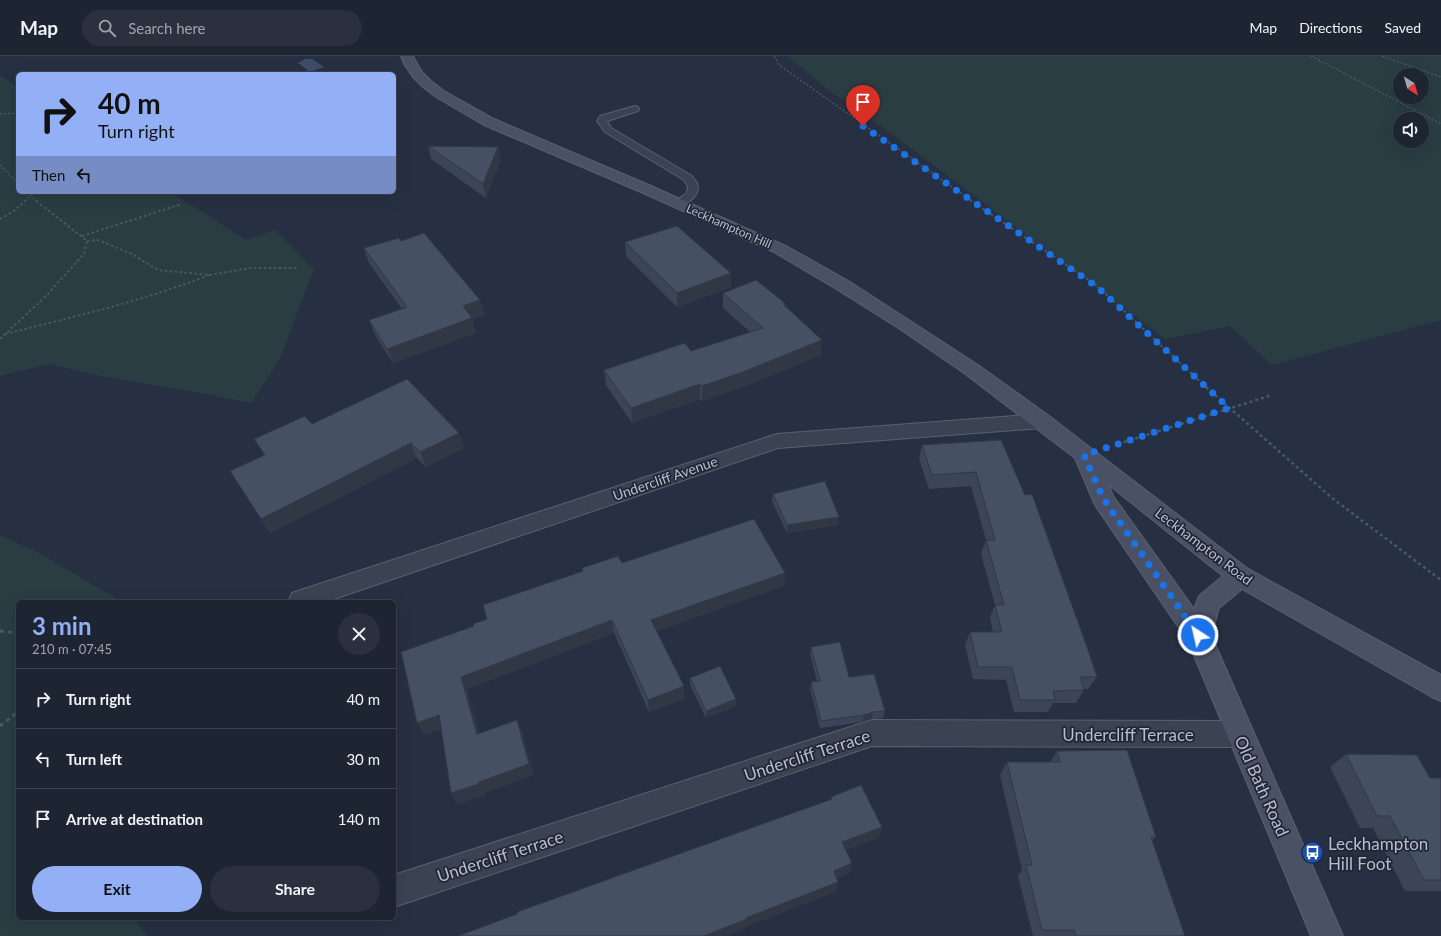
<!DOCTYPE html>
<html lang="en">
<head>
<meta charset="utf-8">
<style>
	body { margin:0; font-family:Lato,sans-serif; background:#2a303e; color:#f1f3f6; height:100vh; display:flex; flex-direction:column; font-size:15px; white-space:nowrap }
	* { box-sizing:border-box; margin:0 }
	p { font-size:13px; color:#a0a4ac }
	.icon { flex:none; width:22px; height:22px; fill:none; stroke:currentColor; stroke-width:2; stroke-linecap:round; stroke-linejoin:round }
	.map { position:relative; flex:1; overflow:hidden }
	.panel { position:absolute; left:16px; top:544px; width:380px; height:320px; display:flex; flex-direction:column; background:#1d2432; border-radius:6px; box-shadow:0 4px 16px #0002,0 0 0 1px #3b414d }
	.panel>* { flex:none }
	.top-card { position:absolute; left:16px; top:16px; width:380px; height:122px; border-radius:6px; box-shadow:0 4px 16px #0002,0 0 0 1px #3b414d; background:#93b0f6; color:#111; overflow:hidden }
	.needle { width:26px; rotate:143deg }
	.fabs { position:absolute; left:1393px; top:12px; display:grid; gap:8px }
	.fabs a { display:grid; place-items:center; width:36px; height:36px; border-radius:50%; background:#1d2432; box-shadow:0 4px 16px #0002,0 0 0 1px #3b414d; font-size:20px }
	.pin { position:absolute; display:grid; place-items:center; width:34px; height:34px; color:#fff; margin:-41px -17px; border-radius:50% 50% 50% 0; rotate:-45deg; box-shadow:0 0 4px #0007 }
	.pin .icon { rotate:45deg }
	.me { position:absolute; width:44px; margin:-22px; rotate:325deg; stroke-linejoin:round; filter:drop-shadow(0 0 3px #0008) }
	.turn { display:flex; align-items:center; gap:14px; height:84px; padding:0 16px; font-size:18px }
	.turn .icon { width:52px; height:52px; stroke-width:2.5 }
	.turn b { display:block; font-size:28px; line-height:34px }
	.then { display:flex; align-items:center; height:38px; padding:0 16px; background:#0003; gap:8px; font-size:15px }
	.round { display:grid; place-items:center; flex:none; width:42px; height:42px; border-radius:21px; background:#2a303e }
	.overview { display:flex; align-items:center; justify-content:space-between; height:68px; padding:0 16px }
	h1 { font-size:24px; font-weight:700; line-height:30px; color:#93b0f6 }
	.button { display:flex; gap:8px; margin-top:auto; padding:8px 16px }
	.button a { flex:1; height:46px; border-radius:24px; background:#93b0f6; color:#111; font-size:16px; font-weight:700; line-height:46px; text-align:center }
	.button a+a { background:#2a303e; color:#f1f3f6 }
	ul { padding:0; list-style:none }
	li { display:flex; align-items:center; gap:12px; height:60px; padding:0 16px; border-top:1px solid #3b414d }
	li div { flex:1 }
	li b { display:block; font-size:15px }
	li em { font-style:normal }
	header { display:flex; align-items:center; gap:24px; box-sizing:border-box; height:56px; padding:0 20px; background:#1d2432; border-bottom:1px solid #3b414d }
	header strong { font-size:19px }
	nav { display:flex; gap:22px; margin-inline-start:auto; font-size:14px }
	.search { width:280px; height:36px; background:#2a303e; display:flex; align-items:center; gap:10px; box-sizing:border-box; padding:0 14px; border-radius:22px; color:#a0a4ac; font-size:15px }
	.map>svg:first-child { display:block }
</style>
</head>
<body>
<header>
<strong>Map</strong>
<div class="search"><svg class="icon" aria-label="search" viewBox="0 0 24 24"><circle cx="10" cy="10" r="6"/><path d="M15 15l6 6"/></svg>Search here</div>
<nav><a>Map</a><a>Directions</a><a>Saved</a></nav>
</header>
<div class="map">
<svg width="1441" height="880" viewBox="0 0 1441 880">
	<rect width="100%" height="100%" fill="#273042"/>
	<!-- green -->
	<path fill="#293d43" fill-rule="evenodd" d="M 787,0 L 1441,0 L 1441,264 L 1272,309 L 1230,270 L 1165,283 L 881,70 L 827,33 ZM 1400,19 L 1422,19 L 1422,41 L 1400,41 ZM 1400,63 L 1422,63 L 1422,85 L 1400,85 Z
		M 0,20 L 18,31 L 18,136 L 171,136 L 246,184 L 275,174 L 314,213 L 279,305 L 251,347 L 195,336 L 96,319 L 49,308 L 0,320 Z
		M 0,479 L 43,499 L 122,546 L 18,546 L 18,862 L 133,862 L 147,880 L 0,880 Z"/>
	<!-- water -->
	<path fill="#3e4c6a" d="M 305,3 L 312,3 L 324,11 L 310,16 L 298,7 Z"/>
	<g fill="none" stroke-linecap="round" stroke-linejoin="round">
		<defs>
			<path id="lane" d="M 635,50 L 638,51 L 639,53 L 638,55 L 607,65 L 611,72 L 692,120 L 697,127 L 698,134 C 695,143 687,148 678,150 L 673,147 L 687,137 L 688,131 L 684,124 L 605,76 L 597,65 L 600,60 Z"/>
			<path id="street" d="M 1042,358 L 1049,360 L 1052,365 L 1049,370 L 1042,372 L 778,392 L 325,546 L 290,546 L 289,544 L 292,537 L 301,534 L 777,378 Z
				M 872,664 L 1239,665 L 1249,669 L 1253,678 L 1249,687 L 1239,691 L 872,690 L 394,851 L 394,819 Z"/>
			<path id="secondary" d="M 401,0 L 413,0 L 421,15 L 431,25 L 444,35 L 494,63 L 651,130 L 786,190 L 850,226 L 978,309 L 1049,360 L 1248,513 L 1441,619 L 1441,645 L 1432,641 L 1242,533 L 1219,552 L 1211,579 L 1343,880 L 1311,880 L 1188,585 L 1095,449 L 1075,402 L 964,317 L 900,273 L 838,234 L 774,196 L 641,136 L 484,69 L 436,41 L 423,31 L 413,21 L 404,8 ZM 1108,428 L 1223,520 L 1199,540 L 1194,553 L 1113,440 Z"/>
		</defs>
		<!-- lane casing -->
		<use href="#lane" stroke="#59606f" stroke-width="2"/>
		<!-- street casing -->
		<use href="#street" stroke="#59606f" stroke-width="2"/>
		<!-- secondary casing -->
		<use href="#secondary" stroke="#59606f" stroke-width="2"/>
		<!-- path-far3 -->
		<path stroke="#475a5f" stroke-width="1.5" stroke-dasharray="2 2" stroke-linecap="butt" d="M 774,0 L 779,9 L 972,145
			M 1311,0 L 1441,68
			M 1382,0 L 1441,21
			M 0,58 L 18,57
			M 0,109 L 18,127
			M 27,136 L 37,145
			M 25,145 L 31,140"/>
		<!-- path-far2 -->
		<path stroke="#475a5f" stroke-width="2" stroke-dasharray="2.5 2.5" stroke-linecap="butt" d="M 970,144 L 1096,229 L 1207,332
			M 0,163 L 14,155 L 26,144
			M 82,180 L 182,148
			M 87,185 L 98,184 L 132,198 L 158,214 L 209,219 L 251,212 L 297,212
			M 5,278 C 73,261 143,245 209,219
			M 0,283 L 46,240 L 84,198 L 87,185 L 35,144"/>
		<!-- path-far1 -->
		<path stroke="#475a5f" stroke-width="2.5" stroke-dasharray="3 3" stroke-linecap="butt" d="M 1206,331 L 1332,442 L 1441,524
			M 1118,388 L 1272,339"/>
		<!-- path -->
		<path stroke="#475a5f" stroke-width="3" stroke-dasharray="4 4" stroke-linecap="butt" d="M 0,575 L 18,577
			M 0,670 L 18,656"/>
		<!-- lane -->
		<use href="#lane" fill="#3b4251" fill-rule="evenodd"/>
		<!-- street -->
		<use href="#street" fill="#3b4251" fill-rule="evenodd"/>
		<!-- secondary -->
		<use href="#secondary" fill="#4a5164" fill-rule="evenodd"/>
	</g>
	<!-- wall -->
	<path fill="#3c4555" d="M 428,90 L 501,104 L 486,142 L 431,103 Z
		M 401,185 L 480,244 L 484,259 L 472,263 L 476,277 L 393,307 L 375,279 L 369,264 L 402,253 L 369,207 L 364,192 Z
		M 625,186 L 731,231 L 677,251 L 626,200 Z
		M 723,237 L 785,247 L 785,250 L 821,299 L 743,331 L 702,345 L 700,343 L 632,367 L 606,329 L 604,314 L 691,295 L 750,276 L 723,252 Z
		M 312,368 L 459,377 L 464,392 L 426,411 L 417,402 L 270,477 L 230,415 L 264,399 L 254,383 Z
		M 1001,384 L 1097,621 L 1088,633 L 1084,633 L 1084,634 L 1076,647 L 1053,647 L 1048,656 L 1014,656 L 1006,624 L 973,623 L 965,589 L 970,576 L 993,576 L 990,562 L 995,549 L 981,498 L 986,484 L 971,430 L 929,433 L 919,403 L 922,389 Z
		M 773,438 L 838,469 L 787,477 L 772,445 Z
		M 622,507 L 785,517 L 784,530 L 657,575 L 684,630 L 684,643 L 649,656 L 614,577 L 467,633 L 479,678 L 522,676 L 533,719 L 484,737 L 485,739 L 457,748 L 451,737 L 441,673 L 424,679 L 474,570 L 583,515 L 582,512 Z
		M 811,591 L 849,621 L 885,655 L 883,662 L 872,663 L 862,666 L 820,672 L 810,632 L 811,626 L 817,625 L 810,598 Z
		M 690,622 L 736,643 L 736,650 L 706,662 L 690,629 Z
		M 1057,695 L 1156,781 L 1152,785 L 1185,880 L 1033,880 L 1018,820 L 1022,814 L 1000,719 L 1007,706 L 1050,706 Z
		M 1346,698 L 1430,722 L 1441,722 L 1441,835 L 1405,835 L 1373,772 L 1360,772 L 1330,711 Z"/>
	<!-- shaded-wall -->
	<path fill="#313845" d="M 498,91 L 501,104 L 486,142 L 483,128 Z
		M 731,217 L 731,231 L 677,251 L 677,237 Z
		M 480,244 L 484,259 L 472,263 L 476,277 L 393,307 L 387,293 L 463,250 Z
		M 822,284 L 821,299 L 743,331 L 702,345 L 702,330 Z
		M 700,328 L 700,343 L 632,367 L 631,352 Z
		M 459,377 L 464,392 L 426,411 L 420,396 Z
		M 411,387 L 417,402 L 270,477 L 261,463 Z
		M 839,461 L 838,469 L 787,477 L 787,469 Z
		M 785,517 L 784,530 L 652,577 L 651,564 Z
		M 612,564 L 614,577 L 467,633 L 483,690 L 477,678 L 461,621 Z
		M 684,630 L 684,643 L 649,656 L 648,644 Z
		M 736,643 L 736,650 L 706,662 L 706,655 Z
		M 873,656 L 872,663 L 862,666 L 864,659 Z
		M 439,659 L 445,671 L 424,679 L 417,667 Z
		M 517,664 L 522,676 L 533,719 L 484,737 L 485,739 L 457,748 L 451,737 L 479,726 Z
		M 882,771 L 878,782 L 839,797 L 842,786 Z
		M 852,807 L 849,818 L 831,825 L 834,815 Z
		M 838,826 L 835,836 L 746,871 L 746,873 L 728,880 L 704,880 L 746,862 Z"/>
	<!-- building -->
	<path fill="#465063" stroke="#313845" d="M 428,90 L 498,91 L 483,128 Z
		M 677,170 L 731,217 L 677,237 L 625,186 Z
		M 424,177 L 480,244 L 463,250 L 472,262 L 387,293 L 369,264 L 407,251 L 364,192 L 399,182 L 401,185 Z
		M 756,224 L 785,247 L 783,248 L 822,284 L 743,316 L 702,330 L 700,328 L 631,352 L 604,314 L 685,287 L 691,295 L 763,272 L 723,237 Z
		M 407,323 L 459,377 L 420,396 L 411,387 L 261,463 L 230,415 L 265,399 L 254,383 L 305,360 L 312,368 Z
		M 1001,384 L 1025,439 L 1032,438 L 1087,591 L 1097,621 L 1080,621 L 1084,634 L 1053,635 L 1055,644 L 1020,644 L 1012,611 L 978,611 L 970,576 L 1002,576 L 995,549 L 1004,549 L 986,484 L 995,484 L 976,416 L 932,419 L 922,389 Z
		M 825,425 L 839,461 L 787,469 L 773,438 Z
		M 754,463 L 785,517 L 651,564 L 684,630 L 648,644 L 612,564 L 461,621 L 477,678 L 517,664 L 529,708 L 479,726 L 479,728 L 451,737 L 439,659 L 417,667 L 401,596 L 474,570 L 473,568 L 487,563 L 483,549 L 583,515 L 582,512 L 618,500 L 622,507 Z
		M 840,586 L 849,621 L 874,618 L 885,655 L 873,656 L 864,659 L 821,665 L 811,626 L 820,625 L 811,591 Z
		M 720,610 L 736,643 L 706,655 L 690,622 Z
		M 1127,694 L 1156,781 L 1151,781 L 1185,880 L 1076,880 L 1074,874 L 1042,874 L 1026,809 L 1032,809 L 1007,706 L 1060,706 L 1057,695 Z
		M 1346,698 L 1417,699 L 1430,722 L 1441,722 L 1441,824 L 1424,824 L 1390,760 L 1377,760 Z
		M 861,729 L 882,771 L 842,786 L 852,807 L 834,815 L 838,826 L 746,862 L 747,863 L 704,880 L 458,880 L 517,858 L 517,856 L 832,743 L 831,741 Z"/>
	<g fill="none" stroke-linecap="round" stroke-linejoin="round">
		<!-- route -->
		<path stroke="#1a73e8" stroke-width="7" stroke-dasharray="0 12.6" d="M 863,70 L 1096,230 L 1229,352 L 1084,399 L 1103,442 L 1198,579"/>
	</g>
	<!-- icons -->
	<defs>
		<symbol id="bus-disc" viewBox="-11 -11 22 22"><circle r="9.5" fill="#1a4fb4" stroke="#202737"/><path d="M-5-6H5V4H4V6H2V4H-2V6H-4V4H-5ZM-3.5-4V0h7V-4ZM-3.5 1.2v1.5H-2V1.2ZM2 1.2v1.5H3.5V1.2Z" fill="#fff"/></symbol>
	</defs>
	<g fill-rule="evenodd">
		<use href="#bus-disc" x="1300" y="784" width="25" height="25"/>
	</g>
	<g text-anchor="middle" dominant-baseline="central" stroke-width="3.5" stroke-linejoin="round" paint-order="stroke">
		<!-- far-street labels -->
		<g font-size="12" fill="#b8becb" stroke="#202737">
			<text transform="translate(729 170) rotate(24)">Leckhampton Hill</text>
		</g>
		<!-- street labels -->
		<g font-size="14" fill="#b8becb" stroke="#202737">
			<text transform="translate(665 422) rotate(-19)">Undercliff Avenue</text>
			<text transform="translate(1204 490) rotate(37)">Leckhampton Road</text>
		</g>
		<!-- near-street labels -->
		<g font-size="17" fill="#b8becb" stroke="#202737">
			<text x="1128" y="678">Undercliff Terrace</text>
			<text transform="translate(807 699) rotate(-18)">Undercliff Terrace</text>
			<text transform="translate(1262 730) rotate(66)">Old Bath Road</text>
			<text transform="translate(500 800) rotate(-18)">Undercliff Terrace</text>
		</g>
		<!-- near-poi labels -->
		<g font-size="17" fill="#b8becb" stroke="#202737" text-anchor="start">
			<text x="1328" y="787">Leckhampton<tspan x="1328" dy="20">Hill Foot</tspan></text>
		</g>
	</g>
</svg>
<div class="fabs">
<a><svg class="needle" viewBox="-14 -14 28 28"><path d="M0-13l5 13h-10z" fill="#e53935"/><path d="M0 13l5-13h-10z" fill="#a0a4ac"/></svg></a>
<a><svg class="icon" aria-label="sound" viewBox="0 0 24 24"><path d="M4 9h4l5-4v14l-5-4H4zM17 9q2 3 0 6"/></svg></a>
</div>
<div class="pin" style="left:863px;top:70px;background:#d93025"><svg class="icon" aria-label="arrive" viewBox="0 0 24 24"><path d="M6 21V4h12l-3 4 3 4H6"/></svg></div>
<svg class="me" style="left:1198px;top:579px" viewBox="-20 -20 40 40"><circle r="17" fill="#1a73e8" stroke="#fff" stroke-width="3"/><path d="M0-11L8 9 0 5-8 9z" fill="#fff"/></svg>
<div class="top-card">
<div class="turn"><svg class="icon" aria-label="right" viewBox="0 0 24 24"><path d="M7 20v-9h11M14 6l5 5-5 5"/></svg><div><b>40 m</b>Turn right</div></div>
<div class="then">Then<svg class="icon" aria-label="left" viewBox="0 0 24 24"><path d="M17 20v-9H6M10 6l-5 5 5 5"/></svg></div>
</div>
<section class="panel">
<div class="overview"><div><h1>3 min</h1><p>210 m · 07:45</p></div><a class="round"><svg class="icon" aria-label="close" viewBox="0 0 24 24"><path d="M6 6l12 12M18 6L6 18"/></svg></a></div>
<ul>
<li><svg class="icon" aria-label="right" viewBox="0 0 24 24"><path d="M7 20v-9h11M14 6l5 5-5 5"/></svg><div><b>Turn right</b></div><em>40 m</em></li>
<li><svg class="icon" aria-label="left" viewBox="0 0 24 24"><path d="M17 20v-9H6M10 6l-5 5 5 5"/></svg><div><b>Turn left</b></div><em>30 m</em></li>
<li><svg class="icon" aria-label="arrive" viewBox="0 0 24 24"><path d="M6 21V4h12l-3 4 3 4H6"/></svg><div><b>Arrive at destination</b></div><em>140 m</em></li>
</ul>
<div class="button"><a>Exit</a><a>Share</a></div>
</section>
</div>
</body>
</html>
